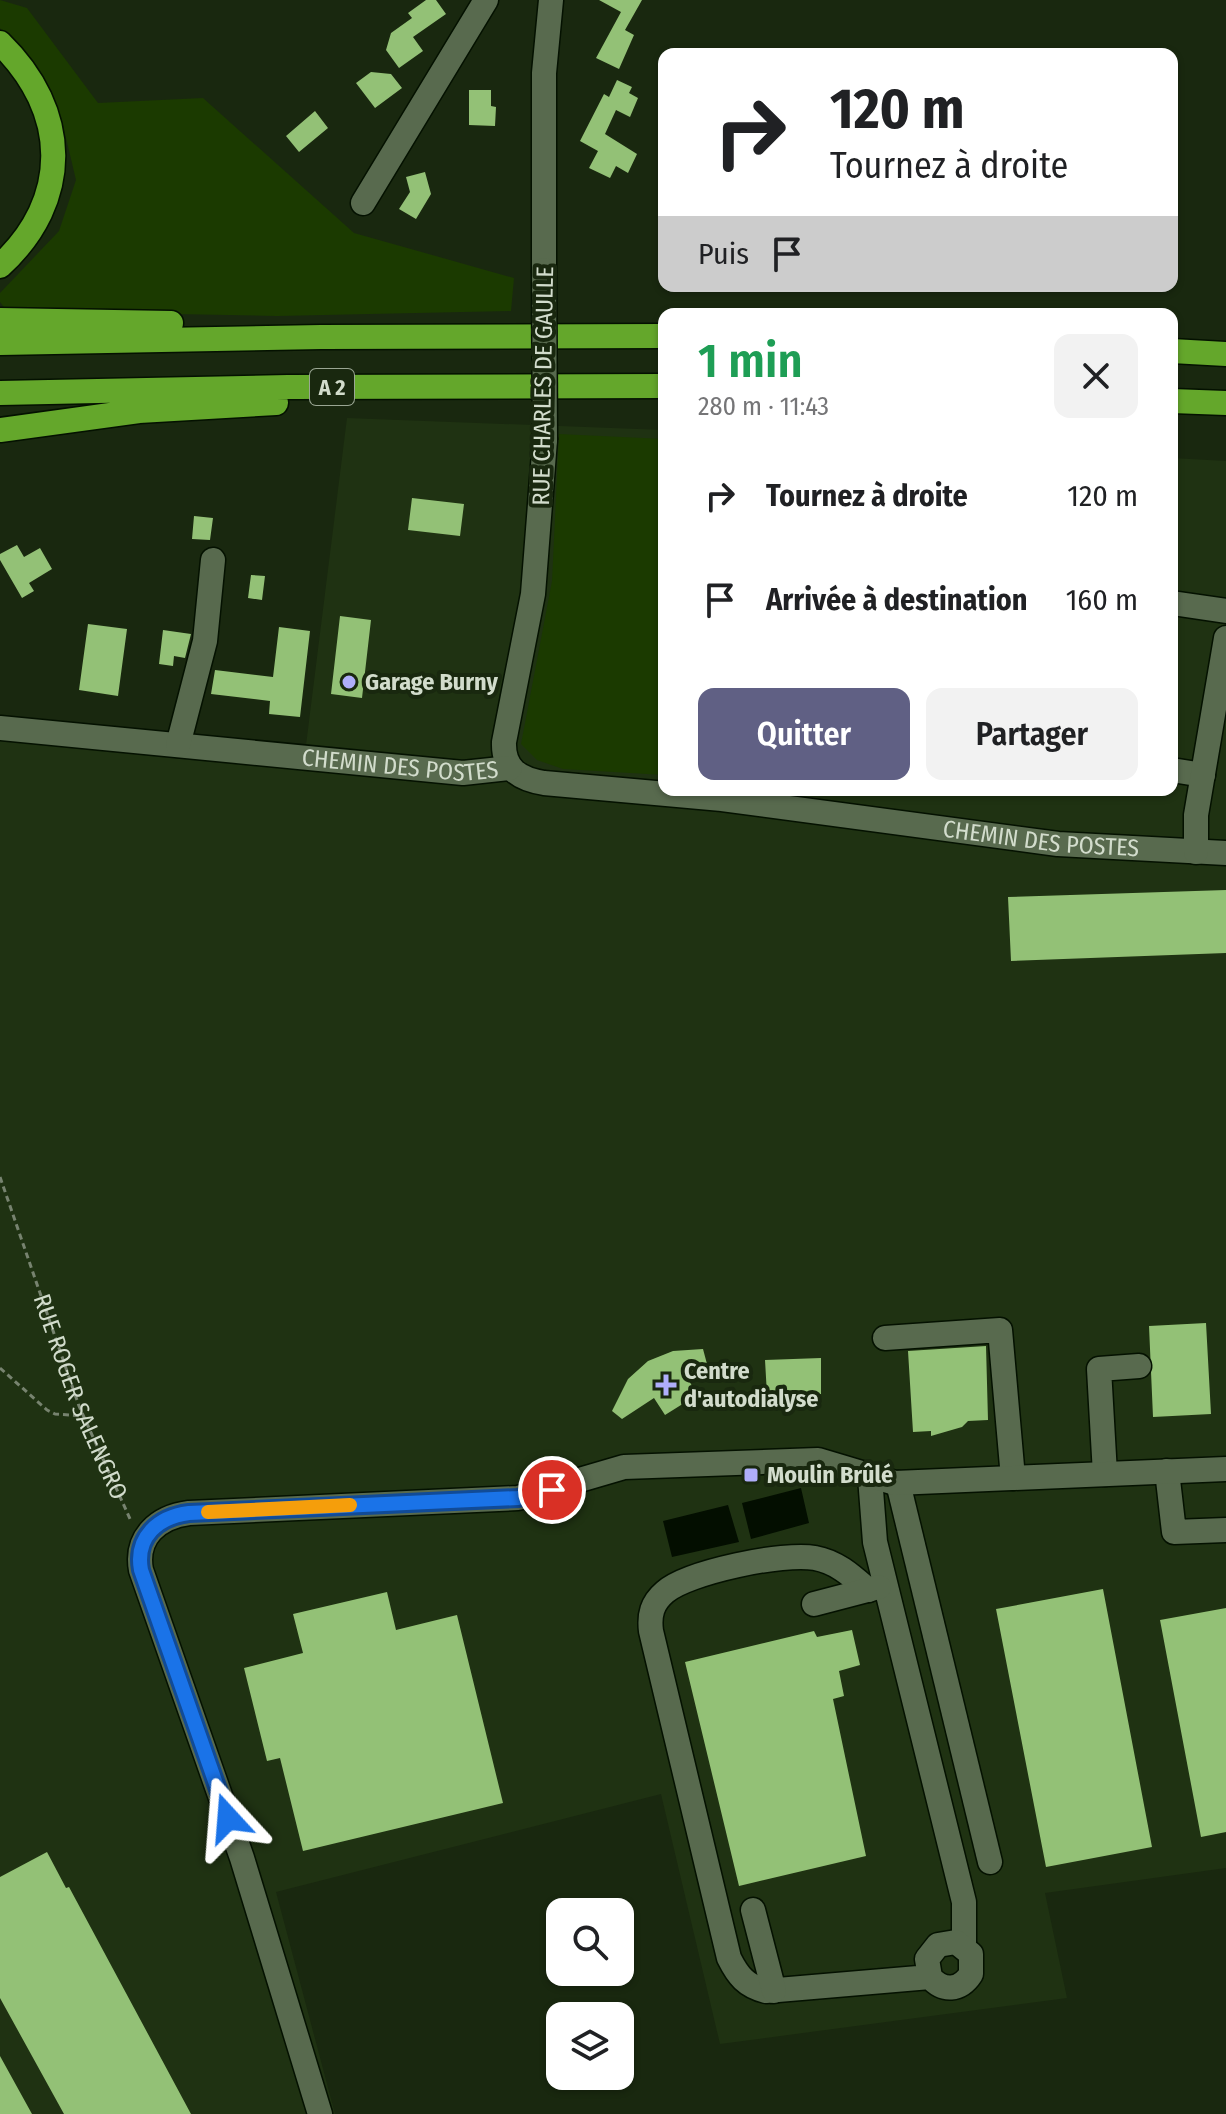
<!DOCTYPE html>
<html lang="fr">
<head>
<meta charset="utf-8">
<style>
	body { margin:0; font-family:"Fira Sans Condensed",sans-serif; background:#f2f2f2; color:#202124; height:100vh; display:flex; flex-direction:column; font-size:30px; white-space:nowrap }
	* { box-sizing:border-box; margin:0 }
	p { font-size:26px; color:#757577 }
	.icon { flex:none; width:44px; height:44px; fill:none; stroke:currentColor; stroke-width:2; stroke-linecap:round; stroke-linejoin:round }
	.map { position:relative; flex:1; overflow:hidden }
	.sheet { position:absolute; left:658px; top:308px; width:520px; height:488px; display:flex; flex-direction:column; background:#fff; border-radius:16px; box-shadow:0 2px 6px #0004 }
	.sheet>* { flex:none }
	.hud { position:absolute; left:658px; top:48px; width:520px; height:244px; border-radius:16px; box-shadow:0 2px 6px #0004; background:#fff; color:#202124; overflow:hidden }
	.controls { position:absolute; left:546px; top:1898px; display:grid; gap:16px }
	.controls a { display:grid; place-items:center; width:88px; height:88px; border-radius:16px; background:#fff; box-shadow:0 2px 6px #0004; font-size:40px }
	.pin { position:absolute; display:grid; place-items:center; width:68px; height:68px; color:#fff; margin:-34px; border:4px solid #fff; border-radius:50%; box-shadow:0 2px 8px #0007 }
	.me { position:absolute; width:88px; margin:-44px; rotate:341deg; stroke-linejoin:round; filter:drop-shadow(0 0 6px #0008) }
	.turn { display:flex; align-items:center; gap:28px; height:168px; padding:0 40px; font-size:36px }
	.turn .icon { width:104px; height:104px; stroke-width:2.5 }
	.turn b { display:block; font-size:56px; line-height:68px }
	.then { display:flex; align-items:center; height:76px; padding:0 40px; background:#0003; gap:16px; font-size:30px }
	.round { display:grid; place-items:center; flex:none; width:84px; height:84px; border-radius:16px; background:#f2f2f2 }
	.summary { display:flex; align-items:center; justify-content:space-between; height:136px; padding:0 40px }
	h1 { font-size:48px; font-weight:600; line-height:60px; color:#1e9e55 }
	.action { display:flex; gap:16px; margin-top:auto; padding:16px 40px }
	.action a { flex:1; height:92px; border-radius:16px; background:#606084; color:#fff; font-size:32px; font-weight:600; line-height:92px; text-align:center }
	.action a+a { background:#f2f2f2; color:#202124 }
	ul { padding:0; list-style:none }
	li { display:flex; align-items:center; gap:24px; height:104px; padding:0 40px }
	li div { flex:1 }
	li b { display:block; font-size:30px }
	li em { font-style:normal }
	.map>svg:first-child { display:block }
</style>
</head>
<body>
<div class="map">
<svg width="1226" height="2114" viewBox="0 0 1226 2114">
	<rect width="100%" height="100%" fill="#19280f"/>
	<!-- built -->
	<path fill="#1f3212" d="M 347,418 L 664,430 L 664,790 L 1172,790 L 1172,458 L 1226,461 L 1226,1868 L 1045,1893 L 1067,1998 L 720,2044 L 661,1794 L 276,1892 L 335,2114 L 0,2114 L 0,738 L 303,769 Z"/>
	<!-- green -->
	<path fill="#1b3a00" d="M 0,0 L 27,8 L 98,103 L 203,98 L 354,233 L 514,278 L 511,311 L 277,316 L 7,311 L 0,302 L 0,293 L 59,231 L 76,180 L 61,117 L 0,28 Z
		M 559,434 L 664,439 L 664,775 L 563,769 L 537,760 L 521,744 L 552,581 Z"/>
	<!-- water -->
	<path fill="#030e00" d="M 801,1488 L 809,1523 L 751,1539 L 742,1503 Z
		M 728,1505 L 739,1542 L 672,1557 L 663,1521 Z"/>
	<!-- building -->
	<path fill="#93c176" d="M 426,0 L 436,0 L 446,14 L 413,37 L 423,51 L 399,68 L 386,50 L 391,33 L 412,18 L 408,13 Z
		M 599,0 L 642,0 L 625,30 L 634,35 L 619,69 L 596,58 L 621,12 Z
		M 371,72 L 391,74 L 402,88 L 375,108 L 356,83 Z
		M 617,80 L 632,87 L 629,93 L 638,98 L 630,117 L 616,110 L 605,134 L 637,154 L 628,173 L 616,166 L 610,178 L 589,168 L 598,151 L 580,141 L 604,94 L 609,97 Z
		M 469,90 L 491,90 L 491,106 L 496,107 L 495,126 L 469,125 Z
		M 315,111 L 328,128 L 299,152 L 286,136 Z
		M 425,172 L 431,194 L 416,219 L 399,209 L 410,192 L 406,177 Z
		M 412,498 L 464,504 L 460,536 L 408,530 Z
		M 194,516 L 213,518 L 210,540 L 192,539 Z
		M 17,545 L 24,557 L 40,548 L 52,569 L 29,583 L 34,591 L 22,598 L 0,560 L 0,554 Z
		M 251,575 L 265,576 L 262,600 L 248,598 Z
		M 340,616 L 371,620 L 362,698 L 331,694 Z
		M 88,624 L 127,629 L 118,696 L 79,690 Z
		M 279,627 L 310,631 L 300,717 L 269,714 L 270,701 L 211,694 L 215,670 L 273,677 Z
		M 163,630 L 191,634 L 185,658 L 174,656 L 173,666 L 159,664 Z
		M 1226,890 L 1226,953 L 1011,961 L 1008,897 Z
		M 1206,1323 L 1211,1414 L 1153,1417 L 1149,1326 Z
		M 986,1346 L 988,1420 L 968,1421 L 962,1427 L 931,1436 L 931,1431 L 913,1432 L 908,1351 Z
		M 703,1349 L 707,1364 L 687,1377 L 697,1395 L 665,1415 L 654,1398 L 622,1419 L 612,1411 L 628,1379 L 648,1361 L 673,1351 Z
		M 821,1358 L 821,1394 L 767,1395 L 765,1360 Z
		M 1103,1589 L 1152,1847 L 1046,1867 L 996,1609 Z
		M 387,1592 L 396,1630 L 457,1615 L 503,1803 L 303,1851 L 280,1758 L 267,1761 L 244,1668 L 303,1653 L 293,1614 Z
		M 1226,1608 L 1226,1832 L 1201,1837 L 1160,1620 Z
		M 852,1630 L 860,1665 L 839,1671 L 844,1696 L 833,1699 L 866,1856 L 739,1886 L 685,1662 L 814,1631 L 817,1637 Z
		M 47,1852 L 66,1888 L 69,1887 L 191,2114 L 64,2114 L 0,1998 L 0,1877 Z
		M 0,2056 L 32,2114 L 0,2114 Z"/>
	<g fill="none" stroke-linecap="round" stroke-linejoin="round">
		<defs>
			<g id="minor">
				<path d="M 363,203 L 486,0"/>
				<path d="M 544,270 L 544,73 L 551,0"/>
				<path id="s2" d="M 545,440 L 533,594 L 504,742 C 503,769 519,779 544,783 L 722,799 L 1058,844 L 1226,853"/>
				<path d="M 1172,603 L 1226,611"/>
				<path id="s3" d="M 0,728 L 463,773 L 510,768"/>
				<path d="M 178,745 L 205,641 L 213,560"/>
				<path d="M 1172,770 L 1203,775"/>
				<path d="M 1196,852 L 1196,815 L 1226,638"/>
				<path d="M 885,1338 L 1000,1330 L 1013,1478"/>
				<path d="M 1167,1471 L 1174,1532 L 1226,1530"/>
				<path d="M 1105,1474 L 1099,1369 L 1139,1366"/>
				<path d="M 870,1477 L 875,1542 L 964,1902 L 964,1946"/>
				<path d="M 898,1483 L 990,1862"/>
				<path d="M 868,1590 C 852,1576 837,1562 815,1558 C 784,1552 688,1572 665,1592 C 652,1603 649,1615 651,1631 L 729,1958 C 738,1976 746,1986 766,1991 L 930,1977 C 943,1992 960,1991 971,1974 L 971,1954 L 956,1942 L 938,1945 L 927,1959 L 930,1977"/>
				<path d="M 814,1604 L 879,1587"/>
				<path d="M 753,1910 L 774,1991"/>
				<path d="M 320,2114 L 242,1858 L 141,1570 C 135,1537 158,1517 189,1513 L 518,1498 L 624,1467 L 818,1460 L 895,1483 L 1226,1469"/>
			</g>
			<path id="highway" d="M 0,43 C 70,111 72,200 0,266
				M 0,320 L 171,323
				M 0,343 L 321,337 L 664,336
				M 1172,351 L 1226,354
				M 0,393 L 288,387 L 664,386
				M 1172,401 L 1226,403
				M 0,430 L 139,411 L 276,403"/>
		</defs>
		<!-- minor casing -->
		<use href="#minor" stroke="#041100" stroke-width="27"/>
		<!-- highway casing -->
		<use href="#highway" stroke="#041100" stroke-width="27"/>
		<!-- path -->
		<g stroke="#77836f" stroke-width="3" stroke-dasharray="6 4" stroke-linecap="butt">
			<path id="s1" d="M 0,1177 L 79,1406 L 131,1521"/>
			<path d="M 0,1368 L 47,1410 L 55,1414 L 84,1416"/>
		</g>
		<!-- minor -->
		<use href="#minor" stroke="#586a4e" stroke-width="24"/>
		<!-- highway -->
		<use href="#highway" stroke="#64a72b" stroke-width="24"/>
		<defs>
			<path id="minor-bridge" d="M 544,270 L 545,440"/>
		</defs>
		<!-- minor-bridge casing -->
		<use href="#minor-bridge" stroke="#041100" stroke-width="27" stroke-linecap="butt"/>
		<!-- minor-bridge -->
		<use href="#minor-bridge" stroke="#586a4e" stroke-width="24"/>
	</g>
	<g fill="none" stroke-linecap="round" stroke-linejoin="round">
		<defs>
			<path id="route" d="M 228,1818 L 141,1570 C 135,1537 158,1517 189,1513 L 518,1498 L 552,1490"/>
		</defs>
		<!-- route casing -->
		<use href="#route" stroke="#114b97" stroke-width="20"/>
		<!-- route -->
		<use href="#route" stroke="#1a73e8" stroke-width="14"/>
		<!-- slow -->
		<path stroke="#f59e0b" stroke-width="14" d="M 208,1512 L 350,1505"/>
	</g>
	<!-- markers -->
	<g fill="#afaefa" stroke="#19280f" stroke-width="3">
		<circle cx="349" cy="682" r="8"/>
		<path d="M662 1373h8v8h8v8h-8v8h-8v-8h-8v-8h8z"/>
		<rect x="743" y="1467" width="16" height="16" rx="4"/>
	</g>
	<g text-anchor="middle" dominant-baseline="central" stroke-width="8" stroke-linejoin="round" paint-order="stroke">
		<!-- shield labels -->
		<rect fill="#19280f" stroke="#9aa693" stroke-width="2" x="310" y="369" width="44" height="36" rx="6"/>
		<g font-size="22" font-weight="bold" fill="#d2dccc">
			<text x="332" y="387">A 2</text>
		</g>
		<!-- street labels -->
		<g font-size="24" fill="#d2dccc" stroke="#19280f">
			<text transform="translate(543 386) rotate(-89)">RUE CHARLES DE GAULLE</text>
			<text stroke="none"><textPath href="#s3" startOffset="402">CHEMIN DES POSTES</textPath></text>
			<text stroke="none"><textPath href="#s2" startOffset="870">CHEMIN DES POSTES</textPath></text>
			<text stroke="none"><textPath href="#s1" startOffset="234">RUE ROGER SALENGRO</textPath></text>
		</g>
		<!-- poi labels -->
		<g font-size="24" font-weight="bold" fill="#d2dccc" stroke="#19280f" text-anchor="start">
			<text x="365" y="682">Garage Burny</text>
			<text x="684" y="1371">Centre<tspan x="684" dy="28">d'autodialyse</tspan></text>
			<text x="767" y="1475">Moulin Brûlé</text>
		</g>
	</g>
</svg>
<div class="controls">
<a><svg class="icon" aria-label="search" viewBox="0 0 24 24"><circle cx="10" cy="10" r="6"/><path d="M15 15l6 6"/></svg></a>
<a><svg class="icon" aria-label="layers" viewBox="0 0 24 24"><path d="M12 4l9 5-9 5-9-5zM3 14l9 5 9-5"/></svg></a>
</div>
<div class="pin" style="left:552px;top:1490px;background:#d93025"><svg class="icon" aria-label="arrive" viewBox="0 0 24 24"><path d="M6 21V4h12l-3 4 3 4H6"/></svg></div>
<svg class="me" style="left:228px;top:1818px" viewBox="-20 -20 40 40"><path d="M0-17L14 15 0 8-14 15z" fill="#1a73e8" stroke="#fff" stroke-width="4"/></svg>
<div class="hud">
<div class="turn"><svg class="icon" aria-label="right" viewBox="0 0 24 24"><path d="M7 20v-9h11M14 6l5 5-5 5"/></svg><div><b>120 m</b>Tournez à droite</div></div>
<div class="then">Puis<svg class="icon" aria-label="arrive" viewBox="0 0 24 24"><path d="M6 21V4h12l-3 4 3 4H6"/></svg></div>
</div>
<section class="sheet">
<div class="summary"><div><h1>1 min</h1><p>280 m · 11:43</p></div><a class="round"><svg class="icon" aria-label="close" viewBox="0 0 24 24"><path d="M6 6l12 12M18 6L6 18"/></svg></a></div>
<ul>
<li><svg class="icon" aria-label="right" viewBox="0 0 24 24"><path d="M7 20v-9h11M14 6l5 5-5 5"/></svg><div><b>Tournez à droite</b></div><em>120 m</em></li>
<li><svg class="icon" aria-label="arrive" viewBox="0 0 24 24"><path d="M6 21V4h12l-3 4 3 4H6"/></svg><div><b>Arrivée à destination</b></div><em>160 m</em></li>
</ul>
<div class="action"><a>Quitter</a><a>Partager</a></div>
</section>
</div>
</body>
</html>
